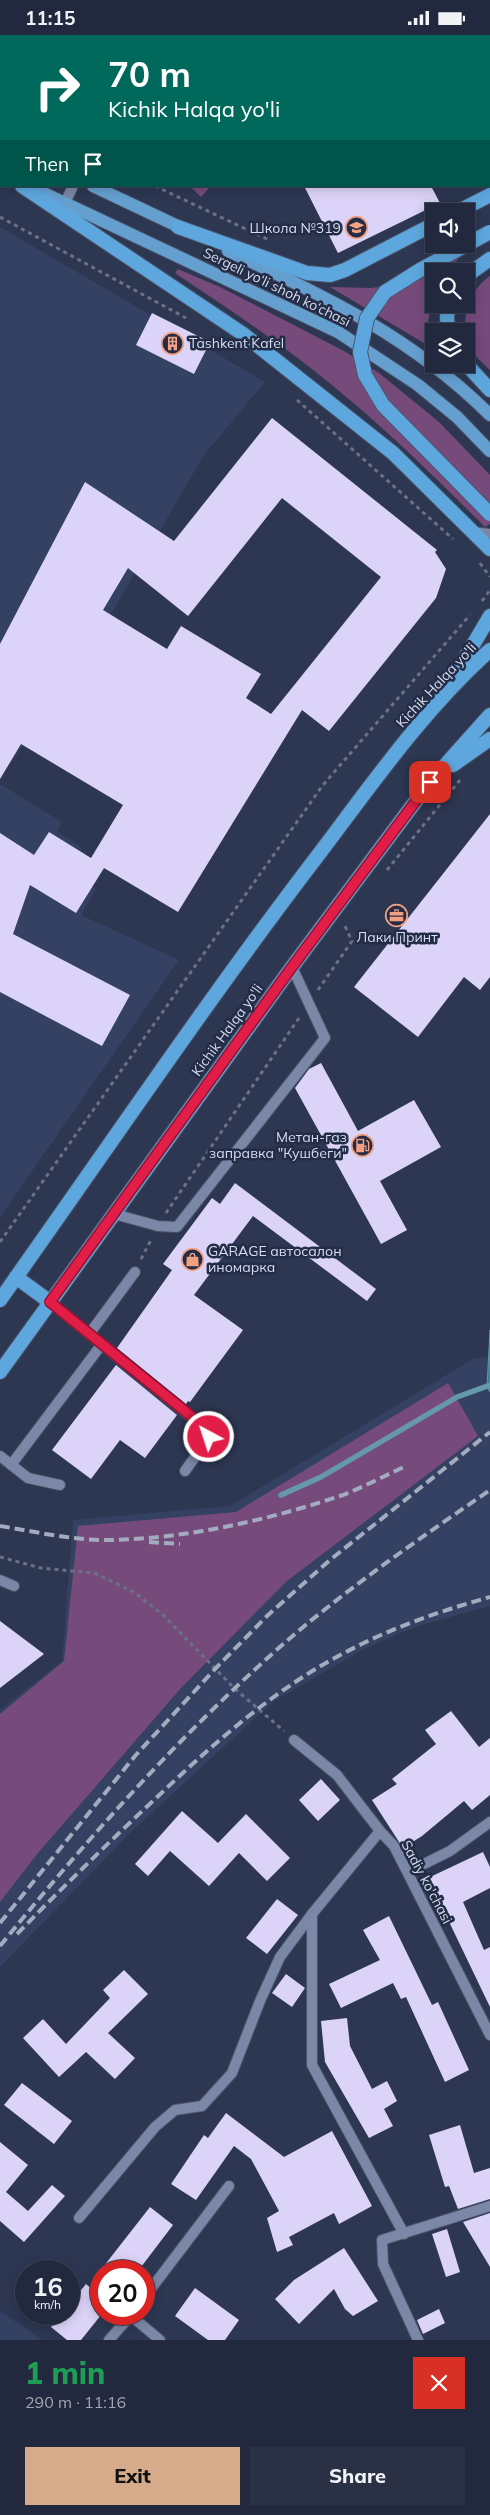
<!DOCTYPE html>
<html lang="en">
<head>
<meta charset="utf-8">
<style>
	body { margin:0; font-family:Mulish,sans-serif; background:#2a3145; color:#f1f3f6; height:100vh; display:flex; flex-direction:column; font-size:19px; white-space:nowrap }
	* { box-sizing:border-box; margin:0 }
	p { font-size:16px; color:#a2a6b0 }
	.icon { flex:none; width:28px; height:28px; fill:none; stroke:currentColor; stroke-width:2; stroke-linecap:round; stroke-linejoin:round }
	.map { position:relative; height:2305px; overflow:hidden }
	.side { display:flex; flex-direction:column; background:#22293e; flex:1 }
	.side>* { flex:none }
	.top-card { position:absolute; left:0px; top:0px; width:490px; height:152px; box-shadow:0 2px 12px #0003,0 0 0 1px #3f4558; background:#00695c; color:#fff; overflow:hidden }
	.fabs { position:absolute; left:425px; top:168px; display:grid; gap:10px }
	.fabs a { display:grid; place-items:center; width:50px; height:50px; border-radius:0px; background:#22293e; box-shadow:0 2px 12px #0003,0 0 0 1px #3f4558; font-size:25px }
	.speed { position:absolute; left:15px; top:2225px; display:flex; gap:10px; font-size:25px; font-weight:700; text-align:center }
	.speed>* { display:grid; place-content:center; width:65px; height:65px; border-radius:50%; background:#22293e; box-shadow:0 2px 12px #0003,0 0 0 1px #3f4558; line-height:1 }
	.speed small { font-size:12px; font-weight:400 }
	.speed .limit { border:8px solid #d22; background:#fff; color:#111 }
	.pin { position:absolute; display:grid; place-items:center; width:42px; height:42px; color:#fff; margin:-21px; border-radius:10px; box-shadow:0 2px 8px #0006 }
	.me { position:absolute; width:55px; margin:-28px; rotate:320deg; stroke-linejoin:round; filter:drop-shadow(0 0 4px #0008) }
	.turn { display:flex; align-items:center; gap:18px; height:105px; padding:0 25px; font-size:22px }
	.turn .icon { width:65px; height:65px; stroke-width:2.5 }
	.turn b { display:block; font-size:35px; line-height:42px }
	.then { display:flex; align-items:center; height:48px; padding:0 25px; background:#0003; gap:10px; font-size:19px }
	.round { display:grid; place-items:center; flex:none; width:52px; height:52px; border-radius:0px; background:#2a3145 }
	.headline { display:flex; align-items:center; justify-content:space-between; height:85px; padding:0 25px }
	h1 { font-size:30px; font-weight:800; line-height:38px; color:#1e9e55 }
	.button { display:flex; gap:10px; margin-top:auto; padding:10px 25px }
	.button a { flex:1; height:58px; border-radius:0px; background:#d6ab8b; color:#111; font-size:20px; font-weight:800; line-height:58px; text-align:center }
	.button a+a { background:#2a3145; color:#f1f3f6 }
	.status { display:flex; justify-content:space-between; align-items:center; height:35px; padding:0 25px; background:#22293e; direction:ltr }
	.status svg { height:14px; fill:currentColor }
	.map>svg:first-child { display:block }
</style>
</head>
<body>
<div class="status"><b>11:15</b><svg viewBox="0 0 49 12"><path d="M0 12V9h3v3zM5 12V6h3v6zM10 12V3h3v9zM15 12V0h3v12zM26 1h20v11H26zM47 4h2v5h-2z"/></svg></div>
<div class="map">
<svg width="490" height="2305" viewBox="0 0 490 2305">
	<rect width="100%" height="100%" fill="#2d3752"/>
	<!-- built -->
	<path fill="#354162" d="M 0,0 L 113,0 L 1,1 L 1,72 Z
		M 0,192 L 265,347 L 204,420 L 113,576 L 0,744 Z
		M 0,749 L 62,787 L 57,796 L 82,813 L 67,837 L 96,854 L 81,880 L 179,925 L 0,1182 Z
		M 490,1322 L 490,1571 L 418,1591 L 366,1613 L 274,1666 L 132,1796 L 0,1932 L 0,1675 L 62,1626 L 73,1485 L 230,1471 L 473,1324 Z
		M 0,2276 L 43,2305 L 0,2305 Z"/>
	<!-- green -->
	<path fill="#764b7c" d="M 190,151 L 211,151 L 201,162 Z
		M 471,213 L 472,216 L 459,223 L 446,236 L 434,236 L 434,258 L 428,286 L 434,314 L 330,252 L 371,253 L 386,251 Z
		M 178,234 L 222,253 L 344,316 L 379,338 L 439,387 L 490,440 L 490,489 L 485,492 C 434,441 383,391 327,346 C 279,307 227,273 175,238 Z
		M 490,241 L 490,335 C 484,329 476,323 472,315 C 458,291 467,256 490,241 Z
		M 448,1348 L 478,1401 L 287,1546 L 181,1653 L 38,1818 L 0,1867 L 0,1679 L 64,1626 L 78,1491 L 236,1477 Z"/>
	<!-- water -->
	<path fill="#347b8b" stroke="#6598a9" d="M 490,1295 L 490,1357 L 487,1352 Z"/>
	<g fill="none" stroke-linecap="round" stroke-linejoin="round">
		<!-- stream -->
		<path stroke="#6598a9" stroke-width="5.5" d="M 281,1460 L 321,1442 L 457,1362 L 490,1350"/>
	</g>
	<!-- building -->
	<path fill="#dcd4f8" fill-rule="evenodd" d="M 304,151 L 431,151 L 440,168 L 338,218 Z
		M 152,278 L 210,307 L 194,339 L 136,310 Z
		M 272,383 L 437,515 L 435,517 L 446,534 L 436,563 L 329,696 L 302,675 L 178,877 L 104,833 L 76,878 L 30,850 L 13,899 L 130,960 L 102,1011 L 0,957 L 0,798 L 34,820 L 49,797 L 91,823 L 123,770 L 21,709 L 0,744 L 0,609 L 85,447 L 174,506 ZM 282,463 L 381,542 L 271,679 L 246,663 L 261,639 L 181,591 L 167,614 L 103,575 L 128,533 L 188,581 Z
		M 490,779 L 490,942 L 480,955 L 464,942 L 418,1002 L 354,952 Z
		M 321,1028 L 358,1096 L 414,1065 L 441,1112 L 380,1146 L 407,1195 L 381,1209 L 295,1053 L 309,1034 Z
		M 235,1148 L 376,1254 L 367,1266 L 253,1181 L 194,1260 L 243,1295 L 190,1367 L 188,1366 L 186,1369 L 117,1313 L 172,1235 L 163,1229 L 212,1163 L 220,1169 Z
		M 116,1330 L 177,1380 L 145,1423 L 120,1405 L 91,1444 L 52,1415 Z
		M 0,1586 L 44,1619 L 0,1653 Z
		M 451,1676 L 479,1712 L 490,1703 L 490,1760 L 472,1775 L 464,1766 L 422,1801 L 403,1813 L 372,1765 L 397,1749 L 392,1744 L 436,1709 L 425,1695 Z
		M 321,1744 L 340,1765 L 318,1786 L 299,1765 Z
		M 182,1776 L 218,1808 L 246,1779 L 290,1823 L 267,1846 L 239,1818 L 209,1851 L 170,1816 L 148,1841 L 135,1829 Z
		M 483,1817 L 490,1832 L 490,1853 L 463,1867 L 484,1915 L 490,1912 L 490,1972 L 428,1843 Z
		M 277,1864 L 298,1880 L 267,1919 L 246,1903 Z
		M 389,1881 L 432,1970 L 438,1967 L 469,2035 L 445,2047 L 406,1962 L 401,1964 L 393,1948 L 341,1973 L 329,1949 L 380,1925 L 363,1895 Z
		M 124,1935 L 148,1959 L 108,1998 L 135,2023 L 115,2044 L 86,2017 L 59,2042 L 23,2003 L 43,1984 L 66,2009 L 110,1963 L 103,1955 Z
		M 286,1939 L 305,1953 L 292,1972 L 272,1958 Z
		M 347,1983 L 350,2011 L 372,2054 L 387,2046 L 397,2066 L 384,2074 L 393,2091 L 369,2103 L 325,2027 L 321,1986 Z
		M 22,2048 L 72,2086 L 54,2109 L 4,2070 Z
		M 226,2078 L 284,2122 L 332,2096 L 372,2171 L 339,2189 L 334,2178 L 289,2202 L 293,2210 L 277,2217 L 267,2183 L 279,2176 L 251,2124 L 234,2111 L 196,2165 L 171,2149 L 204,2100 L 208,2103 Z
		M 460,2090 L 474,2138 L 490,2133 L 490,2164 L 458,2174 L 449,2151 L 445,2152 L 429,2100 Z
		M 0,2107 L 28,2130 L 6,2157 L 28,2176 L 52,2150 L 65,2161 L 24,2207 L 0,2186 Z
		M 150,2172 L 173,2190 L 138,2236 L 100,2236 Z
		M 490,2178 L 490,2232 L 463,2187 Z
		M 447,2194 L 460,2237 L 446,2242 L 432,2199 Z
		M 344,2213 L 378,2266 L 353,2281 L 345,2274 L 334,2254 L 299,2289 L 275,2264 L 294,2245 Z
		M 86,2249 L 101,2262 L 101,2280 L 81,2305 L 67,2305 L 51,2292 L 62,2279 L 69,2279 L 69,2270 Z
		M 195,2253 L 239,2285 L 225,2305 L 208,2305 L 175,2281 Z
		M 439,2274 L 445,2288 L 423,2299 L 417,2285 Z"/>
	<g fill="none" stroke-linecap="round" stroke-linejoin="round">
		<defs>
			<path id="service" d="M 473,497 L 490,499
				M 114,1179 L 158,1191 L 177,1192 L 325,1003 L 292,932
				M 50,1267 L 207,1395 L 209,1402 L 185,1436
				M 90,1298 L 135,1237
				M 0,1421 L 28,1443 L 60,1450
				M 11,1430 L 102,1309
				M 0,1545 L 14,1551
				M 408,1837 L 450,1816 L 490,1787
				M 79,2183 L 155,2092 L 175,2075 L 202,2071 L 232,2038 L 260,1966 L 280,1922 L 312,1879
				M 130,2280 L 160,2305"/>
			<path id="minor" d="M 153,1 L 154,0
				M 65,168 L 73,151
				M 294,1705 L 337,1740 L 380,1796 L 394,1811 L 490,2000
				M 380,1796 L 312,1879 L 312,2030 L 404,2199
				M 144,2263 L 229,2151
				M 109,2305 L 132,2279
				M 418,2305 L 383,2229 L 382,2205 L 490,2171"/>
			<path id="primary" d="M 0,107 L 1,108
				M 0,138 L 1,139
				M 93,151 L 188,196
				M 35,154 L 338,297 L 418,350 L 457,382 L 490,416
				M 228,216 C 325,261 413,303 490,380"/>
			<path id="trunk" d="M 22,151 L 243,299 L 393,418 L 490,514
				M 459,176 L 490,160
				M 178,192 L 307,238 L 330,240 L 345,235 L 434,189
				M 466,241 L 490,224
				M 448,296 L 447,282 L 449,269
				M 466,329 L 490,355
				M 451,647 L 490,581
				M 453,730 L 490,704
				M 16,1242 L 50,1267
				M 0,1265 C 106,1116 208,964 319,819 C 372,749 424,674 490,615
				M 0,1337 L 292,932 L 430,747 L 490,680"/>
		</defs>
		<!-- service casing -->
		<use href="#service" stroke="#4b536a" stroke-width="12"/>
		<!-- minor casing -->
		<use href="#minor" stroke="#4b536a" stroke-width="12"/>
		<!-- primary casing -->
		<use href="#primary" stroke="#4b536a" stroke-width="14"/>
		<!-- trunk casing -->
		<use href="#trunk" stroke="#4b536a" stroke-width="16"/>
		<!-- path -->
		<path stroke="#697289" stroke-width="3" stroke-dasharray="4 4" stroke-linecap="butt" d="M 0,79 L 1,79
			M 155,151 L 269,205
			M 0,182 L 186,283
			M 297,365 L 453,504
			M 480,528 L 490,542
			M 482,566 L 490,555
			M 387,835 L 460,745
			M 318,955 L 352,906 L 344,889
			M 166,1178 L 299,983
			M 0,1207 L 323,750 L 470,580
			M 141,1224 L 152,1203
			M 0,1522 L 41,1533 L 94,1538 L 134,1557 L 163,1580 L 234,1653 L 284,1696"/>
		<!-- service -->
		<use href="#service" stroke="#7b87a6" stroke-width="10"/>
		<!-- minor -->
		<use href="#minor" stroke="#7b87a6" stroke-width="10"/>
		<!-- primary -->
		<use href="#primary" stroke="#659fd0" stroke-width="12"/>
		<!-- trunk -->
		<use href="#trunk" stroke="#5ea7de" stroke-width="14"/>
		<!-- rail -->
		<path stroke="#a3abbf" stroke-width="4" stroke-dasharray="10 5" stroke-linecap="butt" d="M 0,1491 C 37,1497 76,1506 113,1505 C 189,1503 268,1485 340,1461 C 362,1453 384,1441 406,1431
			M 149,1507 L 180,1509
			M 0,1888 L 135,1721 L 215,1634 L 268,1580 L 330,1525 L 490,1397
			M 17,1899 C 62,1853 108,1808 155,1764 C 213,1709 274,1654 346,1617 C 391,1593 440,1576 490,1562
			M 0,1911 C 87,1804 178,1702 281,1611 C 346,1554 419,1504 490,1455"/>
		<defs>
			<path id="trunk-bridge" d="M 490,197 L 420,235 L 385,257 L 367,283 L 360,317 L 365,340 L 383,370 L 490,479"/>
		</defs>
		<!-- trunk-bridge casing -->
		<use href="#trunk-bridge" stroke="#4b536a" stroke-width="16" stroke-linecap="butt"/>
		<!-- trunk-bridge -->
		<use href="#trunk-bridge" stroke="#5ea7de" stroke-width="14"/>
	</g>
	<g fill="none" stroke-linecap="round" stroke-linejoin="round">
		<defs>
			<path id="route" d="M 209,1402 L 207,1394 L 50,1267 L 292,932 L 430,747"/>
		</defs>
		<!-- route casing -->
		<use href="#route" stroke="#92132f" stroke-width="12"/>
		<!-- route -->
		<use href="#route" stroke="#e11d48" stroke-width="9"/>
	</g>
	<!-- icons -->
	<defs>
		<symbol id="school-ring" viewBox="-11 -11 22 22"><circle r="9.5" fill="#232d47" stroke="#f2a080" stroke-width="1.5"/><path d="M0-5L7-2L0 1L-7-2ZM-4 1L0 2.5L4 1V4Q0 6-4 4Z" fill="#f2a080"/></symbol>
		<symbol id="building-ring" viewBox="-11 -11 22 22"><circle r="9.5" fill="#232d47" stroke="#f2a080" stroke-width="1.5"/><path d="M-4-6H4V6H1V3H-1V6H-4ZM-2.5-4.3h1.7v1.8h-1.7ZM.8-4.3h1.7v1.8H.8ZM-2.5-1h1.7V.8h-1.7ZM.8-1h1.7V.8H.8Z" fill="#f2a080"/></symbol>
		<symbol id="office-ring" viewBox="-11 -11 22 22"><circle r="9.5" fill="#232d47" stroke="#f2a080" stroke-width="1.5"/><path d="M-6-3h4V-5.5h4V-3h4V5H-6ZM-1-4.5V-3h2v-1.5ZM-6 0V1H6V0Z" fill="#f2a080"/></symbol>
		<symbol id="fuel-ring" viewBox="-11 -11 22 22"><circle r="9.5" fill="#232d47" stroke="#f2a080" stroke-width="1.5"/><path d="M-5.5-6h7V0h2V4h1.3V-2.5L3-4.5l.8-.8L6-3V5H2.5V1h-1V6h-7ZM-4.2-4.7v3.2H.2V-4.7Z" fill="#f2a080"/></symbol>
		<symbol id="shop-ring" viewBox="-11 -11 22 22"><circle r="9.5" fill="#232d47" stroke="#f2a080" stroke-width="1.5"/><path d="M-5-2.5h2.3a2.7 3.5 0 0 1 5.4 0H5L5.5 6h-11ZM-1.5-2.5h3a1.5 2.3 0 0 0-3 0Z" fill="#f2a080"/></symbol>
	</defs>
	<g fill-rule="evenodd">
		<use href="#school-ring" x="344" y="180" width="25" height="25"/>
		<use href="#building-ring" x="160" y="296" width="25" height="25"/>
		<use href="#office-ring" x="384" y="868" width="25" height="25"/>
		<use href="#fuel-ring" x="350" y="1098" width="25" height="25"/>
		<use href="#shop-ring" x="180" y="1212" width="25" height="25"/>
	</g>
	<g text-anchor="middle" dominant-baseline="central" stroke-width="5" stroke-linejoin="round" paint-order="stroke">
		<!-- poi labels -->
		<g font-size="14" fill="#d6ddee" stroke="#232d47" text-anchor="end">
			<text x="341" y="193">Школа №319</text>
			<text x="189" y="308" text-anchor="start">Tashkent Kafel</text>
			<text x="397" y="902" text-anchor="middle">Лаки Принт</text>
			<text x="347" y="1102">Метан-газ<tspan x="347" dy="16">заправка "Кушбеги"</tspan></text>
			<text x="208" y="1216" text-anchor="start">GARAGE автосалон<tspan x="208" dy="16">иномарка</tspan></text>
		</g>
		<!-- street labels -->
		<g font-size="14" fill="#d6ddee" stroke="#232d47">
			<text transform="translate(277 252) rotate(26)">Sergeli yo‘li shoh ko‘chasi</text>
			<text transform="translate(436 650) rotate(-47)">Kichik Halqa yo'li</text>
			<text transform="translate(227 995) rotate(-54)">Kichik Halqa yo'li</text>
			<text transform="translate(427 1847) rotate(62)">Sadiy ko'chasi</text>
		</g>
	</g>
</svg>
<div class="fabs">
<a><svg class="icon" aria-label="sound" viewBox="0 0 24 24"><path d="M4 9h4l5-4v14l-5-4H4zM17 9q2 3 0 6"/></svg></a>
<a><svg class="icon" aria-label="search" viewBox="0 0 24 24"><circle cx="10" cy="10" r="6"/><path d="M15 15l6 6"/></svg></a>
<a><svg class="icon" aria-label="layers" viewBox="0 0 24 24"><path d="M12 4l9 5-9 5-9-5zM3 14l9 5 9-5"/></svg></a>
</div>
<div class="speed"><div>16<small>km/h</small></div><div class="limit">20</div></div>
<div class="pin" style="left:430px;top:747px;background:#d93025"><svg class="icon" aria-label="arrive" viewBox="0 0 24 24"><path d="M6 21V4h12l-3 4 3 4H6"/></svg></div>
<svg class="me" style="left:209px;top:1402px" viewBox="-20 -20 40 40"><circle r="17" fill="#e11d48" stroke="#fff" stroke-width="3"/><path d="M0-11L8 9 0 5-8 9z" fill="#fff"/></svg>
<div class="top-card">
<div class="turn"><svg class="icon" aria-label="right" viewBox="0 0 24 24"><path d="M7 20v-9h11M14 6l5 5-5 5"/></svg><div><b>70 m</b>Kichik Halqa yo'li</div></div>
<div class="then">Then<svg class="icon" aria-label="arrive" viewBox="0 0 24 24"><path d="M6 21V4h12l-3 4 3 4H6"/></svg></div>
</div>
</div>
<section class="side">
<div class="headline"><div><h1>1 min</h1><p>290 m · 11:16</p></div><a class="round" style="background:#d93025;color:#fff"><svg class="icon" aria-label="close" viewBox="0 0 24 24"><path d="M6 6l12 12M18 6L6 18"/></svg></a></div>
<div class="button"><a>Exit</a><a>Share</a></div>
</section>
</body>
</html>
